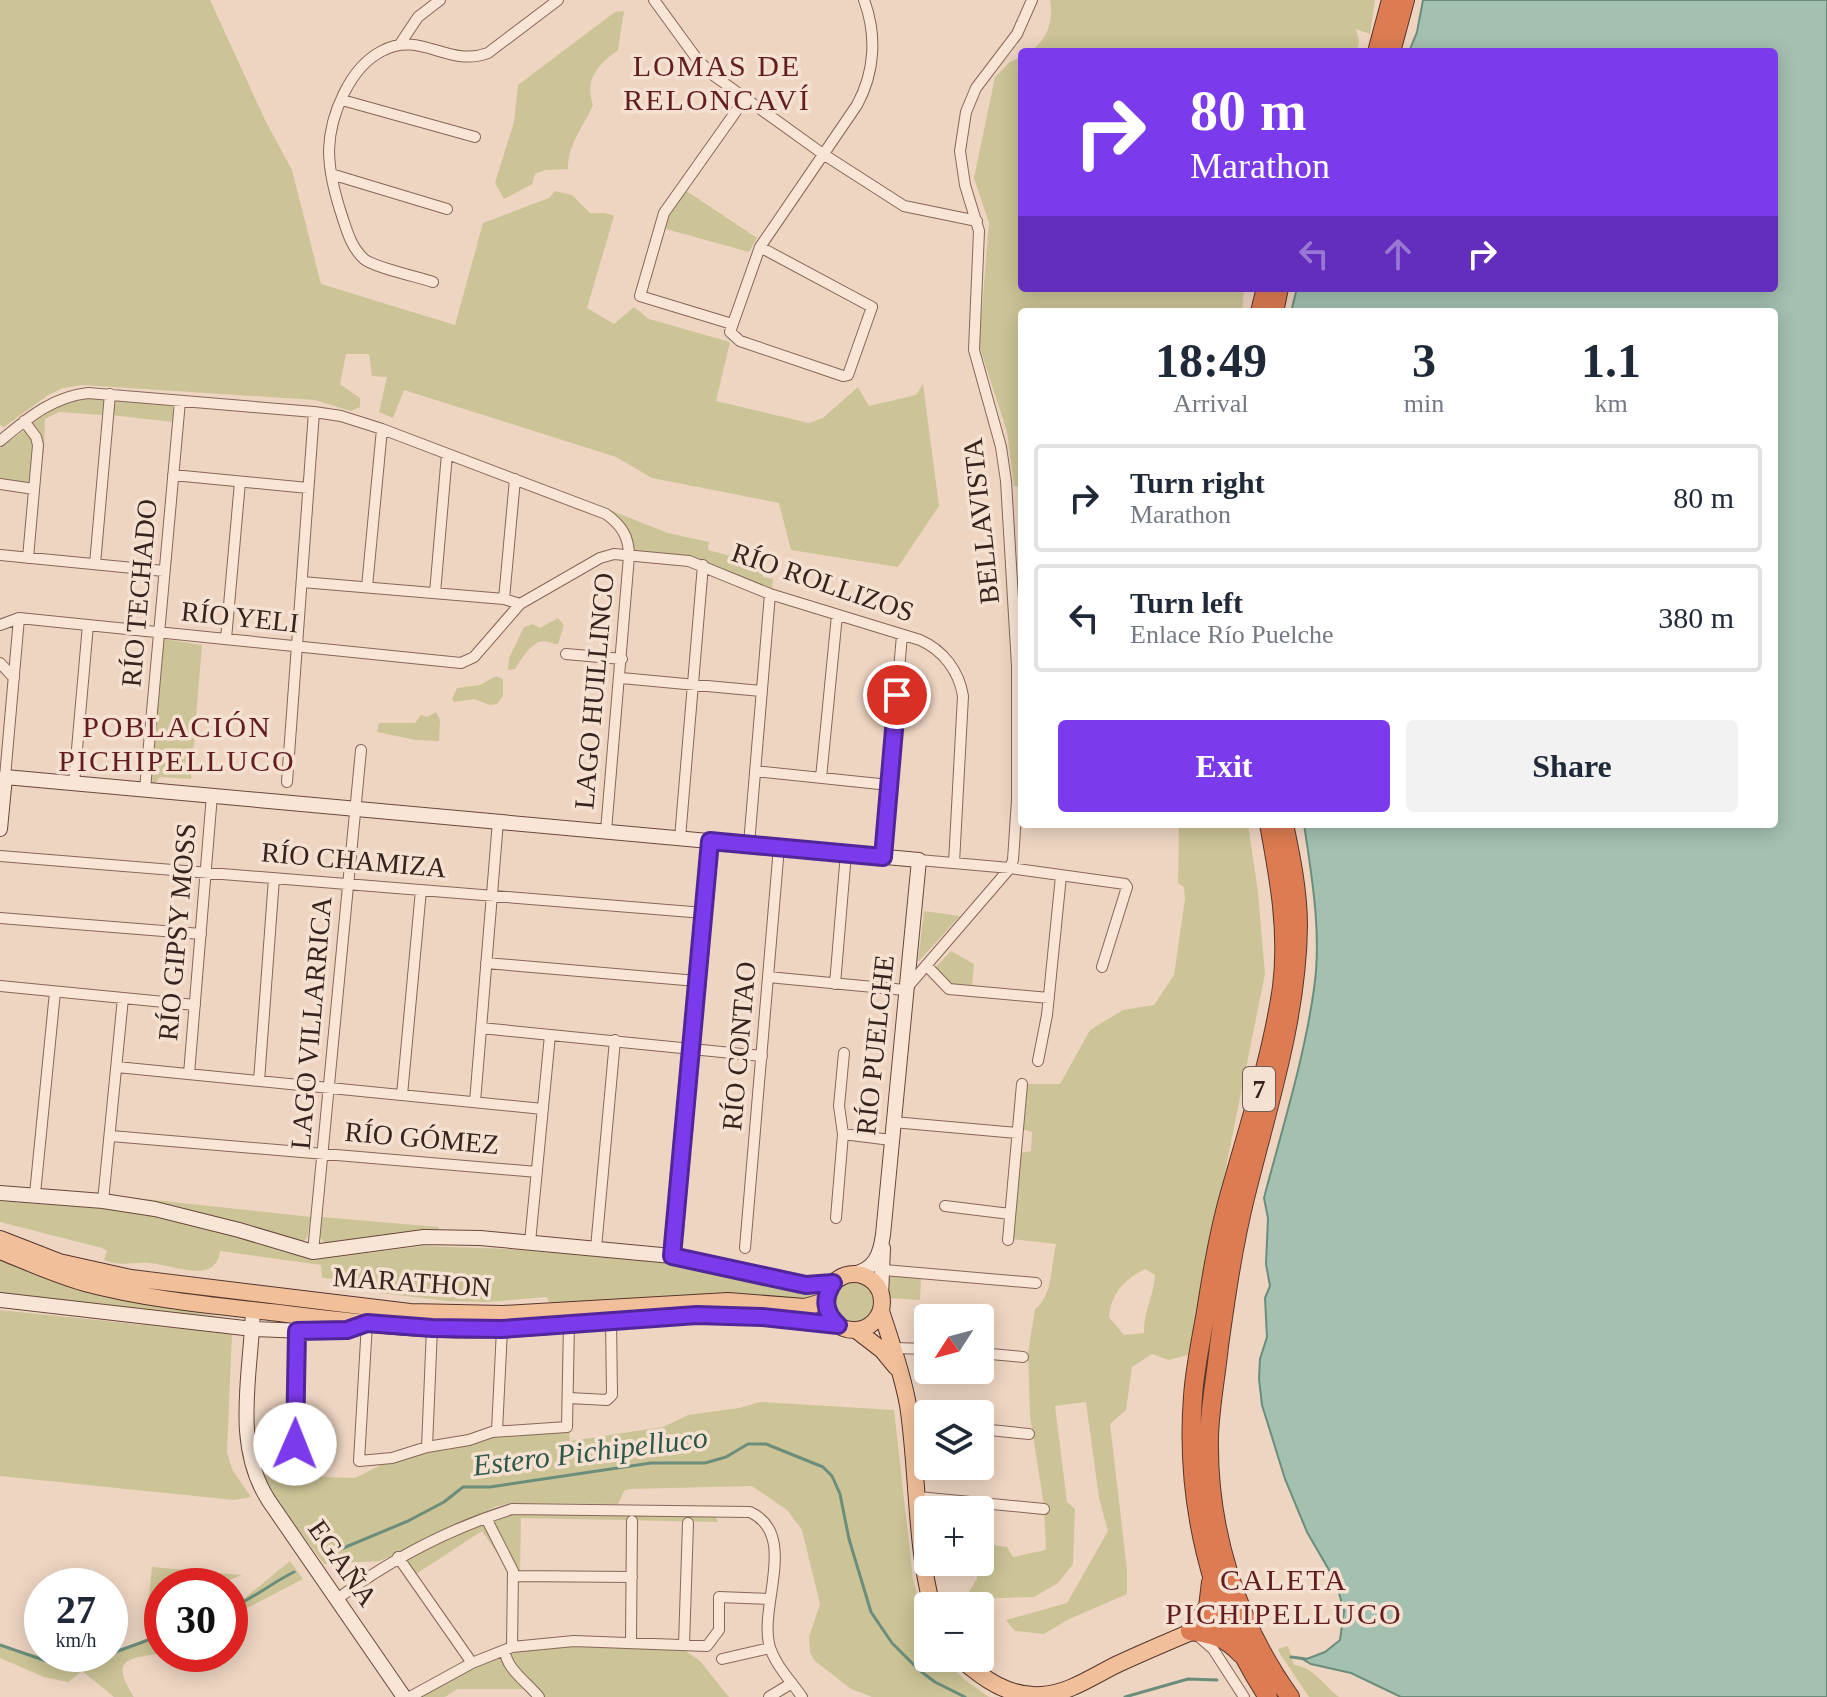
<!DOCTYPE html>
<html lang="en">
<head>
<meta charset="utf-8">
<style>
	body { margin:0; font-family:Georgia,serif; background:#f2f2f3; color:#1f2937; height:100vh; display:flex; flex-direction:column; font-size:30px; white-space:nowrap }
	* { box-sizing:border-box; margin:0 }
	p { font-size:26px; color:#747a83 }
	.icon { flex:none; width:44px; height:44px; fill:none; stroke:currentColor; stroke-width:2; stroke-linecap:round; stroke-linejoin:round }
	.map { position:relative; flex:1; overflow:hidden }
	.side { position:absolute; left:1018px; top:308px; width:760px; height:520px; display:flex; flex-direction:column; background:#fff; border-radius:8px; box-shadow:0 4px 20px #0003 }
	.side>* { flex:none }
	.guide { position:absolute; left:1018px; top:48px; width:760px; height:244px; border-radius:8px; box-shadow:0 4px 20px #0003; background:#7c3aed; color:#fff; overflow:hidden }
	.needle { width:52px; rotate:234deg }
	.controls { position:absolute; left:914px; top:1304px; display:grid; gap:16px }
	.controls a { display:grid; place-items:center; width:80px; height:80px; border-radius:8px; background:#fff; box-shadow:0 4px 20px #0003; font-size:40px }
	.speed { position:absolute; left:24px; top:1568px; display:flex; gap:16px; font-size:40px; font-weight:700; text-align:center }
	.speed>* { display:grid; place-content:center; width:104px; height:104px; border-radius:50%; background:#fff; box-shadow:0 4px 20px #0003; line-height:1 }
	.speed small { font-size:20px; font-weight:400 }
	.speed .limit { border:12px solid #d22; background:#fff; color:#111 }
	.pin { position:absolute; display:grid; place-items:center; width:68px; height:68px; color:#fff; margin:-34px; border:4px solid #fff; border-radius:50%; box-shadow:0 2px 8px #0007 }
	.me { position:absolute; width:88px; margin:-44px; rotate:1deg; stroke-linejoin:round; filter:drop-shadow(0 0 6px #0008) }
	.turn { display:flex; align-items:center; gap:28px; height:168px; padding:0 40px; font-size:36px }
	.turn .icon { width:104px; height:104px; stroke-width:2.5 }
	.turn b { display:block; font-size:56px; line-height:68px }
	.lanes { display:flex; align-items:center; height:76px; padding:0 40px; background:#0003; justify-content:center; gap:40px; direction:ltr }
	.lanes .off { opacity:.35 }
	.eta { display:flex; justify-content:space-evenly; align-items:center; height:136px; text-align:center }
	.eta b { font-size:48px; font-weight:800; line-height:56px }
	.primary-button { display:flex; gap:16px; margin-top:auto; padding:16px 40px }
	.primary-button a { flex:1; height:92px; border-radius:8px; background:#7c3aed; color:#fff; font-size:32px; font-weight:800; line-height:92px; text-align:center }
	.primary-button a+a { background:#f2f2f3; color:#1f2937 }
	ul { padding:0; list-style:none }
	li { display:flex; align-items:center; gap:24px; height:108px; margin:0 16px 12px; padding:0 24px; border:4px solid #e0e1e3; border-radius:8px }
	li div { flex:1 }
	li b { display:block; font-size:30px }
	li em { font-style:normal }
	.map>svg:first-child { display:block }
</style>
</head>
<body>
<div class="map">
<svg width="1827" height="1697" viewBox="0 0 1827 1697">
	<rect width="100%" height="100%" fill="#eed5c2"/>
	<!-- green -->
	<path fill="#ccc496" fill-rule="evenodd" d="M 0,0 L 210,0 L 265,120 L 292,170 L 321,284 L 455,325 L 483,223 L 549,198 L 555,191 L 572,195 L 590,213 L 605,213 L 614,216 L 587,308 L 614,324 L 634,307 L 649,319 L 730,342 L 716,401 L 809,423 L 823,418 L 858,387 L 869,406 L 916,395 L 923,384 L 939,506 L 898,567 L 791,550 L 779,503 L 652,478 L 616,457 L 404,390 L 393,418 L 379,412 L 387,377 L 372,376 L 369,354 L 346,354 L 340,384 L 360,398 L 360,407 L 351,411 L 315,400 L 83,385 L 63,388 L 48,395 L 4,427 L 0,425 Z
		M 1050,0 L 1375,0 L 1370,34 L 1356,29 L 1359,41 L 1357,52 L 1029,52 C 1047,41 1054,21 1050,0 Z
		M 624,11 L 618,50 C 598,65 584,79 593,105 C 583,128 568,143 568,169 L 545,170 L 535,174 L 532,184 L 504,199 L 495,183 L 514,122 L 518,85 L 615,12 Z
		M 1022,56 L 1022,288 L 1244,288 L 1242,312 L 1022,312 L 1022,487 L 1014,486 L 1007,432 L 979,345 L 989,223 L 974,178 L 995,77 L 1010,62 Z
		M 685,190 L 757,238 L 749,252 L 666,229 L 669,214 Z
		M 94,397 L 102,398 L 105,401 L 102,415 L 59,412 L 45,419 L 44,454 L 39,454 L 29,423 L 59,405 Z
		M 113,399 L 173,404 L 173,422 L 111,415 Z
		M 26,429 L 34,445 L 31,483 L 0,480 L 0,448 Z
		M 610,510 L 668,533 L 709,542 L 708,550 L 742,559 L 741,566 L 763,572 L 763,577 L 773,579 L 772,591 L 696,559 L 635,553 L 625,525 Z
		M 558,618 L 564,625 L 558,644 C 554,644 549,642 545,641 C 531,641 521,660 515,669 L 508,670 L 509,658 L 524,627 L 533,624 L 540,628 Z
		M 164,639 L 202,645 L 191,779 L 160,777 L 154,785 L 150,785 Z
		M 496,676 L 503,679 L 503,696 L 497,704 L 490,705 L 474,699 L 454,702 L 452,699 L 457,688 L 480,685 Z
		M 436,712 L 440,720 L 439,741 L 416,740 L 377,732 L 379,723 L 415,723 L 421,715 L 427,717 Z
		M 1179,824 L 1248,824 L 1258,892 L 1265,974 L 1188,1355 L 1169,1360 L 1152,1354 L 1132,1367 L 1126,1410 L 1110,1424 L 1127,1570 L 1127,1594 L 1067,1620 L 1044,1634 L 1015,1631 L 1006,1620 L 1067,1603 L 1108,1531 L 1099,1498 L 1086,1402 L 1055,1406 L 1067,1502 L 1075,1509 L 1073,1564 L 1058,1583 L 1034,1597 L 964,1599 L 977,1579 L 980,1543 L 1007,1547 L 1013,1557 L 1046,1550 L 1044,1506 L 1030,1416 L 1028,1353 L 1035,1309 C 1053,1296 1051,1264 1056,1244 L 1012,1239 L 1020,1153 L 1031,1151 L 1032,1132 L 1022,1129 L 1027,1084 L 1060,1084 L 1090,1030 L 1123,1010 L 1154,1005 L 1174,975 L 1185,899 L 1184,887 L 1178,883 ZM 1145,1269 L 1155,1275 C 1154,1295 1143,1313 1144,1333 L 1124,1335 L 1109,1317 C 1112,1292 1124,1280 1145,1269 Z
		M 924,911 L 960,916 L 919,961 L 918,961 Z
		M 951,951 L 974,964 L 972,987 L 953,986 L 934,969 Z
		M 108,1195 L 311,1217 L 307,1238 L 301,1243 Z
		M 0,1201 L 105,1209 L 201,1224 L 313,1260 L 423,1246 L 508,1249 L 664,1262 L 720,1271 L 807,1291 L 815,1297 L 809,1301 L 562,1305 L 549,1302 L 547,1297 L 488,1302 L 448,1301 L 347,1289 L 344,1280 L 322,1278 L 321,1265 L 220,1251 C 216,1286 172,1264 149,1263 C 133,1262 120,1267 104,1260 L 107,1251 L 102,1248 L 0,1222 Z
		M 322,1217 L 439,1227 L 438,1232 L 325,1244 L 320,1237 Z
		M 0,1258 L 148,1304 L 227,1318 L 0,1294 Z
		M 892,1275 L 921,1278 L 920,1300 L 888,1298 L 888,1279 Z
		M833 1302a21 21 0 1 1 42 0a21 21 0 1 1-42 0Z
		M 0,1310 L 232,1334 L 227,1452 L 232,1469 L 251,1497 L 234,1500 L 0,1476 Z
		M 760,1402 L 894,1410 L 913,1579 L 928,1635 L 928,1658 L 942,1658 L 965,1680 L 989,1697 L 872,1697 L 851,1689 L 815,1661 L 810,1653 L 809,1637 L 820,1604 L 802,1530 L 787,1510 L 752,1486 L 629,1489 L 624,1491 L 618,1504 L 511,1503 L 497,1506 L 380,1561 L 324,1564 L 281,1506 L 262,1475 L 355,1478 L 393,1459 L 493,1435 L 569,1429 L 570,1441 L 663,1427 L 688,1415 L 739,1408 Z
		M 516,1513 L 716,1517 L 718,1522 L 521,1518 L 520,1574 L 494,1522 L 497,1518 Z
		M 483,1523 L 506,1566 L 482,1531 L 416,1574 L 406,1560 Z
		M 290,1561 L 303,1579 L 232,1616 L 234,1622 L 230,1625 L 230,1606 L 241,1601 Z
		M 152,1567 L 242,1575 L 215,1586 L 162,1586 L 162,1608 L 147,1614 Z
		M 162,1632 L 162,1653 C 126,1659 110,1659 134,1697 L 114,1697 L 82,1671 L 68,1682 L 44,1677 L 0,1658 L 0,1645 C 22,1650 45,1659 67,1662 C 96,1665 135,1643 162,1632 Z
		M 557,1645 L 684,1650 L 700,1661 L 729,1697 L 540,1697 L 533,1689 L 457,1689 L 445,1697 L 424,1697 L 422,1694 L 450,1677 L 512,1651 Z
		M 1288,1646 L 1294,1665 C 1314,1667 1324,1686 1339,1697 L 1309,1697 L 1279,1652 L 1278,1649 Z"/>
	<!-- water -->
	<path fill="#a4c0b1" stroke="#6b8e7c" stroke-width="2" d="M 1423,0 L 1827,0 L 1827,1697 L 1401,1697 L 1351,1673 L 1311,1664 L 1304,1660 L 1325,1652 L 1340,1640 L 1344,1611 L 1339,1593 L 1333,1577 L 1307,1532 L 1285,1479 L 1262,1405 L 1259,1379 L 1260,1359 L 1267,1337 L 1265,1298 L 1270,1286 L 1266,1264 L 1268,1218 L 1264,1198 C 1282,1129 1304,1060 1314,989 C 1322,935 1312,878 1304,824 L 1774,824 L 1774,312 L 1291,312 L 1297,288 L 1774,288 L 1774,52 L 1409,52 L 1417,32 Z"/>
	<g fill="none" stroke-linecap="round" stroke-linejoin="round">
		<!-- stream -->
		<path stroke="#6b8e7c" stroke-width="3" d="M 329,1554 L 408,1521 L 444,1502 L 463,1487 L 490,1487 L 651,1463 L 705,1463 L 726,1457 L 748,1444 L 766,1444 L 823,1467 L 832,1476 L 840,1494 L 849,1539 L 871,1612 L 892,1643 L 919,1670 L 935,1682 L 965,1697
			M 230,1608 C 252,1600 271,1583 294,1572
			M 0,1645 L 55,1664 L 74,1667 L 162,1635
			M 1291,1657 L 1306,1659
			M 1125,1697 L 1188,1679 L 1217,1680"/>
		<defs>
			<path id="street" d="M 654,0 L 697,59 L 713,75 L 823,154 L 904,206 L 977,221
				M 400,44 L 418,17 L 440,0
				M 342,100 L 475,137
				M 331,174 L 447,209
				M 760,247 L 872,307 L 848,375 L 843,376 L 740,341 L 730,332 L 760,247 L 857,105 C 875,72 877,35 864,0
				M 433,282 C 418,277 373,267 364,259 C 351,247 347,231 342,216 C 335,195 329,171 329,150 C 330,115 350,67 382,51 C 421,30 448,68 488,53 L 558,0
				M 732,324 L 640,296 L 664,213 L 744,100
				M 24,421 L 36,437 L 38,445 L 28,558
				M 0,441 C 28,418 52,397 88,393 L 314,412 L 341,416 L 382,429 L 606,514 C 621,525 629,536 629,556 L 606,831
				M 173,475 L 308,488
				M 0,484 L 34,489
				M 0,555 L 164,571
				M 95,564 L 110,394
				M 302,582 L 504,599 L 520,604
				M 367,587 L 382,429
				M 435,593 L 447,454
				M 504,599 L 515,479
				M 0,625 L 19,618 L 461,663 L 474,657 L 520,604 L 600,558 L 614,554 L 689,561 L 770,594 L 920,640 C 943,650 959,671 963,696 L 954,863
				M 226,639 L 240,482
				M 566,654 L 622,659
				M 0,663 L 14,678
				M 621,678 L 761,691
				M 755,771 L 889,785
				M 5,777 L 19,618
				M 821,778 L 837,615
				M 287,782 L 314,412
				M 74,783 L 88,625
				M 145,789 L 180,401
				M 680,838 L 703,565
				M 749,844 L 770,594
				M 0,856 L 704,913
				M 883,857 L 902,635
				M 919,860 L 1010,868 L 1125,884 L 1127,887 L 1102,967
				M 0,918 L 201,934
				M 486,963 L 697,981
				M 926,965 L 949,989 L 1049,998
				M 768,977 L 905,990 L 1010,868 L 1013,860 L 1017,800 L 1017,666 L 1006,481 L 1001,447 L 974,350 L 979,231 L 965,185 L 960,151 L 966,112 L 976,88 L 1017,34 L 1032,0
				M 835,984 L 846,853
				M 0,986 L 195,1005
				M 481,1028 L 762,1056
				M 1038,1061 L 1047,1015 L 1061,876
				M 117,1067 L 543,1109
				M 189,1074 L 212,795
				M 259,1081 L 274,878
				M 402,1095 L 421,890
				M 475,1102 L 498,821
				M 893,1122 L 1017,1133
				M 843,1134 L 839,1106 L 844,1053
				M 111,1136 L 537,1172
				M 35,1194 L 55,992
				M 103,1201 L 123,998
				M 945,1206 L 1010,1214
				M 836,1218 L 843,1134 L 891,1140
				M 1008,1240 L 1022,1084
				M 530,1242 L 550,1035
				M 596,1248 L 615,1040
				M 745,1248 L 779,847
				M 313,1252 L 361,750
				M 672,1256 L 710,841
				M 884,1270 L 1036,1283
				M 367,1323 L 359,1461 L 392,1458 L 427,1447 L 469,1440 L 492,1432 L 567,1427 L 569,1323
				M 894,1348 L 928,1349
				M 980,1353 L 1023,1357
				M 569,1398 L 607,1400 L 612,1395 L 611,1319
				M 910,1422 L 928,1424
				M 980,1429 L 1029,1434
				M 497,1431 L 502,1329
				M 427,1447 L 432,1328
				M 294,1470 L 297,1331
				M 918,1497 L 1044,1509
				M 486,1518 L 513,1571 L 512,1647
				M 398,1557 L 472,1663
				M 514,1576 L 632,1577
				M 337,1599 C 390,1560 448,1529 512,1509 L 750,1512 C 798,1534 760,1603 769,1644 C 774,1664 791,1681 802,1697
				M 1197,1635 L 1213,1649 L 1244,1697
				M 631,1641 L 632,1521
				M 684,1645 L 688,1523
				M 505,1650 C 505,1668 528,1683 539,1697
				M 722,1659 L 770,1648
				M 410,1697 L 472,1663 L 512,1647 L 574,1641 L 707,1646 L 719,1630 L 719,1597 L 770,1599
				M 769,1697 L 792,1683"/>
			<path id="secondary" d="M 0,829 L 5,777 L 919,860 L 883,1235 C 880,1255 875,1269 854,1274
				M 0,1193 L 103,1201 L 155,1209 L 239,1230 L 313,1252 L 424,1237 L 480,1238 L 672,1256 L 806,1285 L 833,1283
				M 881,1297 L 883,1248
				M 0,1300 L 253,1329 L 330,1332 L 365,1324
				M 253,1310 C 251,1375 232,1444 269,1501 L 404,1697"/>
			<path id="primary" d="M 0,1239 L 59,1262 L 131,1278 L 410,1312 L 503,1314 L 728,1301 L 805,1307 L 825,1301
				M 0,1251 C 28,1262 56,1275 85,1283 C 145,1299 209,1305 270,1312 C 346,1321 423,1332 500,1329 C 609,1325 729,1299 838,1325
				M826 1302a28 28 0 1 1 56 0a28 28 0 1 1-56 0Z
				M 881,1311 C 891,1342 902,1372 908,1405 C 918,1470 915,1543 932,1606
				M 856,1330 L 882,1350 L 896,1367
				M 960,1658 C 983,1679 1009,1697 1041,1695 C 1069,1694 1096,1674 1120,1663 C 1159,1645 1199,1629 1238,1612"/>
			<path id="highway" d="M 1377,52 L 1391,0
				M 1391,52 L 1405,0
				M 1260,312 L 1266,288
				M 1274,312 L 1279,288
				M 1284,824 C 1291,857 1298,892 1298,926 C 1297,1019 1267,1108 1245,1198 C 1233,1247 1226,1296 1219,1346 C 1216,1376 1210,1406 1209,1436 C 1207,1529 1236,1622 1290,1697
				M 1190,1631 L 1208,1607 L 1211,1582
				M 1190,1631 C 1211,1633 1227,1638 1241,1654
				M 1268,1697 C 1210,1610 1185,1500 1193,1396 C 1195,1368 1201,1340 1206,1312 C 1212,1272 1219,1231 1230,1193 C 1249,1125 1272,1056 1282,987 C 1289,931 1279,878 1269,824"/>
		</defs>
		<!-- street casing -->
		<use href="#street" stroke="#876659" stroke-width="12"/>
		<!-- secondary casing -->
		<use href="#secondary" stroke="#69473c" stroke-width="16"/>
		<!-- primary casing -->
		<use href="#primary" stroke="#55362d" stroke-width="18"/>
		<!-- highway casing -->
		<use href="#highway" stroke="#55362d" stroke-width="20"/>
		<!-- street -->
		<use href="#street" stroke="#f8e5d5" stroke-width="10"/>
		<!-- secondary -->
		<use href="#secondary" stroke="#f8e5d5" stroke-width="14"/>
		<!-- primary -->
		<use href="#primary" stroke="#f1bf99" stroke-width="16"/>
		<!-- highway -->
		<use href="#highway" stroke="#dd7c52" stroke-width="18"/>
	</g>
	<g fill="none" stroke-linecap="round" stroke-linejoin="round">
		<defs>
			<path id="route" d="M 295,1444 L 297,1331 L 347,1330 L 367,1323 L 432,1328 L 502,1329 L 697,1315 L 762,1317 L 838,1325 C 824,1312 823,1298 833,1283 L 806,1285 L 672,1256 L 710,841 L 883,857 L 897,695"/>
		</defs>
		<!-- route casing -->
		<use href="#route" stroke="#51269a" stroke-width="20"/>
		<!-- route -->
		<use href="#route" stroke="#7c3aed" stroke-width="14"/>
	</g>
	<g text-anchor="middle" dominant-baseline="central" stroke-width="7" stroke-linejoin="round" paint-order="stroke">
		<!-- shield labels -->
		<rect fill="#f5e1d1" stroke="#705c53" stroke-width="2" x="1243" y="1067" width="32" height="44" rx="6"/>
		<g font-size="26" font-weight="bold" fill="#37231d">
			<text x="1259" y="1089">7</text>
		</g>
		<!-- street labels -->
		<g font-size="28" fill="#37231d" stroke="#f5e1d1">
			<text transform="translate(981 521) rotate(-96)">BELLAVISTA</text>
			<text transform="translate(823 582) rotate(19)">RÍO ROLLIZOS</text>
			<text transform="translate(139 593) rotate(-85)">RÍO TECHADO</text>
			<text transform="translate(240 617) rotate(6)">RÍO YELI</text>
			<text transform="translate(594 691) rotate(-85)">LAGO HUILLINCO</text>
			<text transform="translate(354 860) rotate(5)">RÍO CHAMIZA</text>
			<text transform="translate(177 932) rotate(-85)">RÍO GIPSY MOSS</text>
			<text transform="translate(311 1023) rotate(-85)">LAGO VILLARRICA</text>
			<text transform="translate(875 1045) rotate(-84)">RÍO PUELCHE</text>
			<text transform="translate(739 1046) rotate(-85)">RÍO CONTAO</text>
			<text transform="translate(422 1138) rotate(5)">RÍO GÓMEZ</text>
			<text transform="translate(412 1282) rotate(4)">MARATHON</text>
			<text transform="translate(343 1563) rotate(55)">EGAÑA</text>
		</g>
		<!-- neighbourhood labels -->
		<g font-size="30" letter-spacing="2" fill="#631d21" stroke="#f5e1d1">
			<text x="717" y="65">LOMAS DE<tspan x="717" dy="34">RELONCAVÍ</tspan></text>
			<text x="177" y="726">POBLACIÓN<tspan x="177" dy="34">PICHIPELLUCO</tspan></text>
			<text x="1284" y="1579">CALETA<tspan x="1284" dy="34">PICHIPELLUCO</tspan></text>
		</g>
		<!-- water labels -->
		<g font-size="30" font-style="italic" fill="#2d5749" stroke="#f5e1d1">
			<text transform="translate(590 1451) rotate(-7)">Estero Pichipelluco</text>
		</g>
	</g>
</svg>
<div class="controls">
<a><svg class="needle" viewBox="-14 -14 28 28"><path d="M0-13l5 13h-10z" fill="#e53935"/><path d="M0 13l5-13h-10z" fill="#747a83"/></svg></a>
<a><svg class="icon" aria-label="layers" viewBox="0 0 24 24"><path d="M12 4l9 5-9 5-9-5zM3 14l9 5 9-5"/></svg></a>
<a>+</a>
<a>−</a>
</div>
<div class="speed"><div>27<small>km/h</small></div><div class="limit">30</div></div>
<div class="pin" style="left:897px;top:695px;background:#d93025"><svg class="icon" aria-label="arrive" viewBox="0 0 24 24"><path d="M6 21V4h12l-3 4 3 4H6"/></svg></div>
<svg class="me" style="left:295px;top:1444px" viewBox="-20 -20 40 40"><circle r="19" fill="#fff"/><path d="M0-13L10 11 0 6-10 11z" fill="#7c3aed"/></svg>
<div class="guide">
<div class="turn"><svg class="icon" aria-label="right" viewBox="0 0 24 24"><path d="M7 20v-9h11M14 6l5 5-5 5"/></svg><div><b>80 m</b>Marathon</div></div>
<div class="lanes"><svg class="icon off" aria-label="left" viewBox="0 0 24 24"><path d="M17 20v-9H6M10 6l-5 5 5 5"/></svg><svg class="icon off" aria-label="ahead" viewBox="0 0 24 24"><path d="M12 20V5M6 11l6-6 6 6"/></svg><svg class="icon" aria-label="right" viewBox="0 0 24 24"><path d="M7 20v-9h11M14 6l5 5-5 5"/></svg></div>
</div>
<section class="side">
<div class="eta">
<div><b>18:49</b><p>Arrival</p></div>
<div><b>3</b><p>min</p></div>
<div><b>1.1</b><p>km</p></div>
</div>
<ul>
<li><svg class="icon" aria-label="right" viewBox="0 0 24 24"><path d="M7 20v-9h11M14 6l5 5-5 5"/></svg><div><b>Turn right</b><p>Marathon</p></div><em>80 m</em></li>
<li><svg class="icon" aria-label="left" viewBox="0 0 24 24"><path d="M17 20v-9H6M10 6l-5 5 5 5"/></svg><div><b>Turn left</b><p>Enlace Río Puelche</p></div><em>380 m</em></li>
</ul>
<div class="primary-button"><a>Exit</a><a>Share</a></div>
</section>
</div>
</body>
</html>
